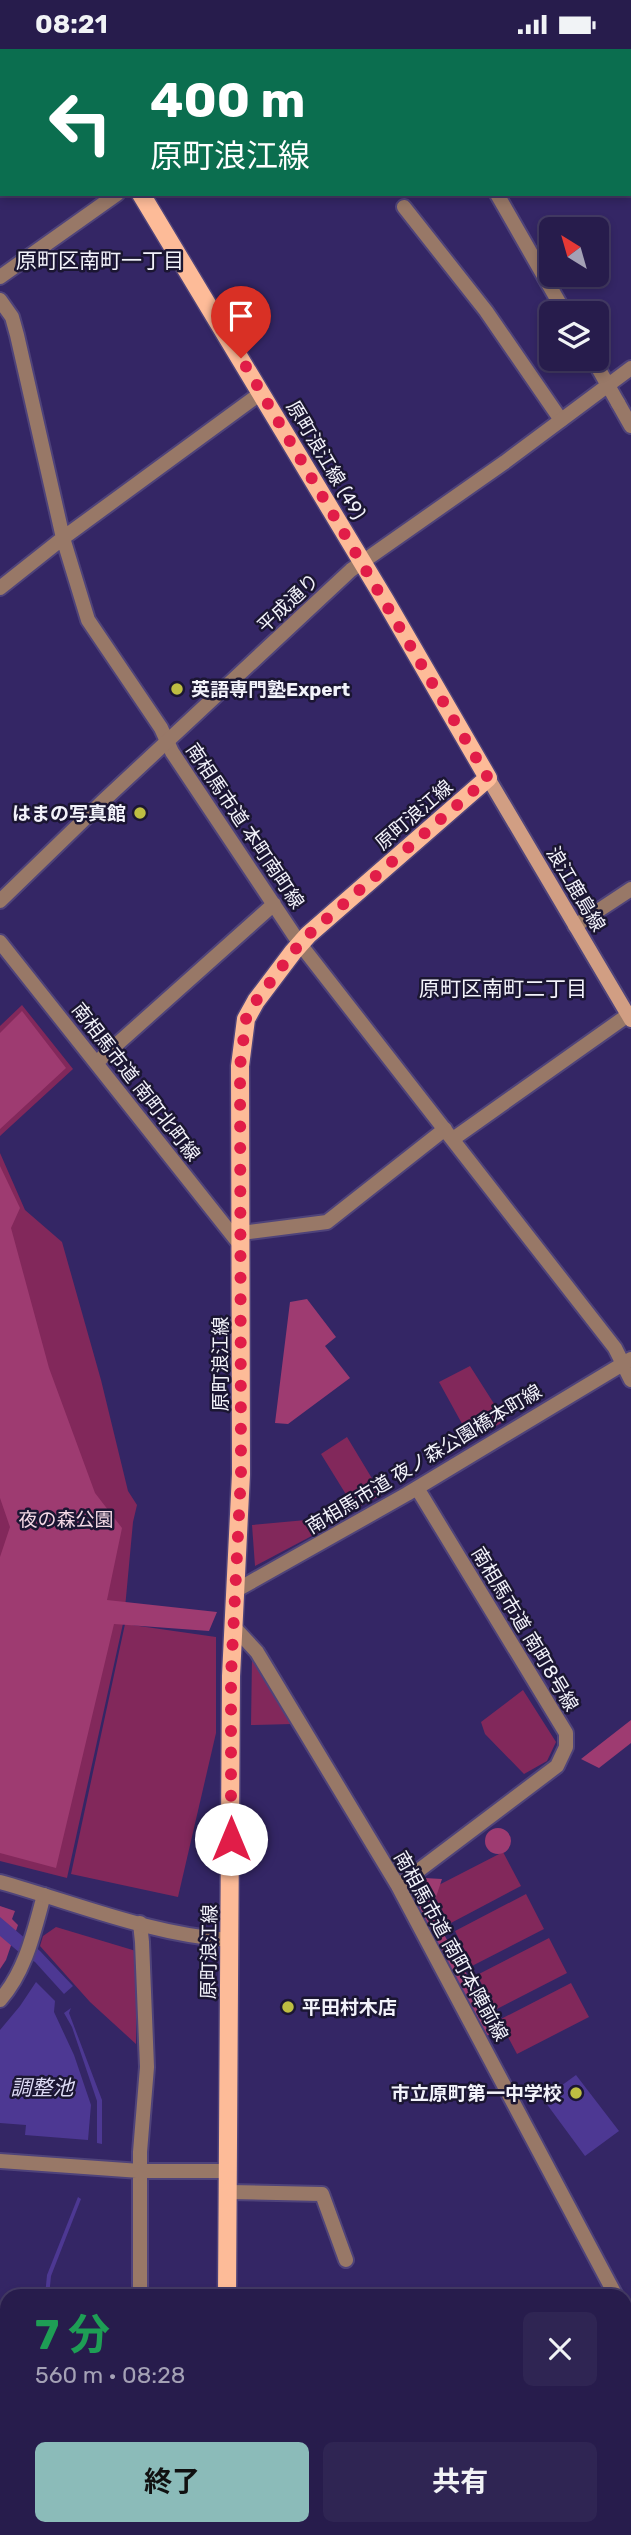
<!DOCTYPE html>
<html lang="ja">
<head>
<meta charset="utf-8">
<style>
	body { margin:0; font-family:Rubik,"Noto Sans JP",sans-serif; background:#2f2553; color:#f1f3f6; height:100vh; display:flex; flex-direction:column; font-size:26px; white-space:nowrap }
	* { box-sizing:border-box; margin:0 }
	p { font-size:23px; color:#a4a1b5 }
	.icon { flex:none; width:38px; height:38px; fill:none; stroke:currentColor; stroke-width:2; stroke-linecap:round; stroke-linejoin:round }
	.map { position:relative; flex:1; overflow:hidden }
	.drawer { position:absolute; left:0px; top:2240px; width:632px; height:247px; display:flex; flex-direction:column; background:#271c4c; border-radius:21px 21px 0 0; box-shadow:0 4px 10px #0003,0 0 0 2px #433a64 }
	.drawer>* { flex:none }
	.guide { position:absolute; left:0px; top:0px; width:632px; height:147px; box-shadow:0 4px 10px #0003,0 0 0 2px #433a64; background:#0b6e4f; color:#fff; overflow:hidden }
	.needle { width:46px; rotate:323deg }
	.buttons { position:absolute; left:539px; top:168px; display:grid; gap:14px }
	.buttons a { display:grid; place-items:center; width:70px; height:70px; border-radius:10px; background:#271c4c; box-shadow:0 4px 10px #0003,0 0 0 2px #433a64; font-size:35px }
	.pin { position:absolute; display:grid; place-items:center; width:60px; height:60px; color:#fff; margin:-72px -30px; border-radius:50% 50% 50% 0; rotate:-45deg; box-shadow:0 0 7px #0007 }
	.pin .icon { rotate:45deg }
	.me { position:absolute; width:77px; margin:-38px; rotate:0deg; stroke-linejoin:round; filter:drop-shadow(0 0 5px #0008) }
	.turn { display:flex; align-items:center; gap:24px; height:147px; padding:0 35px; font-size:32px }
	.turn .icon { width:91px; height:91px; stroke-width:2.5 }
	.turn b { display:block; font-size:49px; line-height:60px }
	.round { display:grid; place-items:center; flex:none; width:74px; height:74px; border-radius:10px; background:#2f2553 }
	.overview { display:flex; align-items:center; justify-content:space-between; height:119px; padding:0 35px }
	h1 { font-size:42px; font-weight:700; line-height:52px; color:#1e9e55 }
	.cta { display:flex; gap:14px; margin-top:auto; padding:14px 35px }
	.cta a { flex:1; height:80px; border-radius:10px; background:#8bbbb9; color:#111; font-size:28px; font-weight:700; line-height:80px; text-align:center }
	.cta a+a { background:#2f2553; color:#f1f3f6 }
	.status { display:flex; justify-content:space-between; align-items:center; height:49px; padding:0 35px; background:#271c4c; direction:ltr }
	.status svg { height:19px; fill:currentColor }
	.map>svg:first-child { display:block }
</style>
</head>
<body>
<div class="status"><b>08:21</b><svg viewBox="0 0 49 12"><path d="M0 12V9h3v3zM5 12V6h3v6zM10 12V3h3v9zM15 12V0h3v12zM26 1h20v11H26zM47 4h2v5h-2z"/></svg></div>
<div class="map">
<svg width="631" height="2486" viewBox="0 0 631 2486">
	<rect width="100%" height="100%" fill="#342665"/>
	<!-- green -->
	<path fill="#82285b" d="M 22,956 L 73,1020 L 0,1087 L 0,977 Z
		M 0,1104 L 25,1161 L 62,1193 L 101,1331 L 128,1442 L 137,1456 L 133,1473 L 124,1570 L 67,1829 L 0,1812 Z
		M 470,1317 L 505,1372 L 471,1391 L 439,1333 Z
		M 347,1388 L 382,1446 L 355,1460 L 321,1405 Z
		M 317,1470 L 323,1481 L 255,1517 L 252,1476 Z
		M 125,1575 L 216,1588 L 216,1684 L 178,1848 L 71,1825 Z
		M 252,1609 L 293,1675 L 251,1676 Z
		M 523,1641 L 556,1693 L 547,1712 L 524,1725 L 485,1685 L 481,1673 Z
		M 503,1803 L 521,1837 L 449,1875 L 431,1840 Z
		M 526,1845 L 544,1880 L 472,1917 L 455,1882 Z
		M 56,1878 L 136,1902 L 136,1995 L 90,1953 L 40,1897 L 43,1887 Z
		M 549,1889 L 567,1924 L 495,1961 L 477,1926 Z
		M 571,1934 L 589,1968 L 517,2005 L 499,1971 Z"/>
	<!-- forest -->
	<path fill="#9e3b71" d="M 22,962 L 66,1019 L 0,1080 L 0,984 Z
		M 0,1117 L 20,1159 L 11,1179 L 49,1319 L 95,1444 L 122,1479 L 107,1551 L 217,1563 L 209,1582 L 114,1575 L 56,1819 L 0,1804 L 0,1508 L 10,1478 L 0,1449 Z
		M 307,1250 L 336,1288 L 325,1297 L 350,1329 L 288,1375 L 275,1374 L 290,1253 Z
		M 631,1671 L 631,1694 L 599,1719 L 581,1710 Z
		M485 1792a13 13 0 1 1 26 0a13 13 0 1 1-26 0Z
		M 424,1829 L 442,1830 L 431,1863 L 499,1981 L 484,1988 L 410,1850 L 407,1839 Z
		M 0,1857 L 15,1862 L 12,1870 L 18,1876 L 6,1911 L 0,1920 Z"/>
	<!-- water -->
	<path fill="#4d3893" d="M 0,1868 L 40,1902 L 73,1937 L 64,1945 L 35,1913 L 20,1904 L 0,1887 Z
		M 36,1933 L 55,1952 L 54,1963 L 74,2006 L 91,2056 L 88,2091 L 25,2086 L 26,2076 L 0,2074 L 0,1981 L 20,1957 Z
		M 71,1959 L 69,1964 L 102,2051 L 102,2095 L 97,2094 L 97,2052 L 72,1978 L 64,1964 Z
		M 576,2026 L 619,2082 L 585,2107 L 543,2050 Z
		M 78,2148 L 81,2150 L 51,2227 L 49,2247 L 45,2247 L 47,2226 Z"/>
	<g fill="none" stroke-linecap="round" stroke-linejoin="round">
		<defs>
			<path id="minor" d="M 630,33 L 631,32
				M 404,158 L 486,262 L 561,371
				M 0,228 L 117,145
				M 0,251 L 12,268 L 17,286 L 63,489 L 88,571 L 161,679 L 172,703 L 300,895 L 615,1299 L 631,1331
				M 618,354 L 631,377
				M 0,539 L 63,489 L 261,344
				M 575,877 L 631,840
				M 0,893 L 241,1197
				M 96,1014 L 274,855
				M 453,1090 L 628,966
				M 241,1184 L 327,1173 L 445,1080
				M 235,1542 L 407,1445 L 631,1310
				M 233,1577 L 257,1603 L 398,1837 L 616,2247
				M 398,1837 L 557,1717 L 566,1698 L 566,1684 L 417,1439
				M 140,1874 L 142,1893 L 147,2018 L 140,2103 L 140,2247
				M 0,1951 C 26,1922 34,1882 44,1846
				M 0,2112 L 140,2122 L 228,2122
				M 229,2143 L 322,2145 L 346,2211
				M 625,2264 L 631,2275
				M 492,2480 L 496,2486
				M 135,2486 L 136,2480"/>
			<path id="tertiary" d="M 412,0 L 413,2
				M 497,145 L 565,264
				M 593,310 L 618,354
				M 0,852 L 101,754 L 351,521 L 505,413 L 631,319
				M 0,1833 C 75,1854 152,1886 230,1891"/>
			<path id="secondary" d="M 488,729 L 631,971"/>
			<path id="primary" d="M 53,0 L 54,2
				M 141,145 L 385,551 L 488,729 L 308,886 L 293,903 L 256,952 L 246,970 L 240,1017 L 241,1425 L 231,1627 L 227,2247
				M 224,2486 L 225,2480"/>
		</defs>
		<!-- minor casing -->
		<use href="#minor" stroke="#4f437a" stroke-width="18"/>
		<!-- tertiary casing -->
		<use href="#tertiary" stroke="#4f437a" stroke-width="18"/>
		<!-- secondary casing -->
		<use href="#secondary" stroke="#4f437a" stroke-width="18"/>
		<!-- primary casing -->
		<use href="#primary" stroke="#4f437a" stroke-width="21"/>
		<!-- minor -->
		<use href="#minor" stroke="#987867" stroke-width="14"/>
		<!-- tertiary -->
		<use href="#tertiary" stroke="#987867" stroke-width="14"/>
		<!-- secondary -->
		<use href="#secondary" stroke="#d19e83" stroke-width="14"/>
		<!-- primary -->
		<use href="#primary" stroke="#fdbb98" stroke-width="18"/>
	</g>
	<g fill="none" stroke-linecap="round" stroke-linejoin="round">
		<!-- route -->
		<path stroke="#e11d48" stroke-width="12" stroke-dasharray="0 21.6" d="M 231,1790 L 231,1627 L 241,1425 L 240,1017 L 246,970 L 256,952 L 293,903 L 308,886 L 488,729 L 241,309"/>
	</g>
	<!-- markers -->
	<g fill="#bebe42" stroke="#1b1632" stroke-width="2.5">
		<circle cx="177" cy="640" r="7"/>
		<circle cx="140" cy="764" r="7"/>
		<circle cx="288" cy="1958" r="7"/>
		<circle cx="576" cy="2044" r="7"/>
	</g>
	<g text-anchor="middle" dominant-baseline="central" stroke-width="5" stroke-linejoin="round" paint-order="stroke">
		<!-- street labels -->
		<g font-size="19" fill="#f2f2fa" stroke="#1b1632">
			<text transform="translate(326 411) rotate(59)">原町浪江線 (49)</text>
			<text transform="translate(288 554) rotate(-43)">平成通り</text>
			<text transform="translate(414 766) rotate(-41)">原町浪江線</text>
			<text transform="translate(245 777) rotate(56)">南相馬市道 本町南町線</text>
			<text transform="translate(576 840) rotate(59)">浪江鹿島線</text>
			<text transform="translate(136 1033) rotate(52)">南相馬市道 南町北町線</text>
			<text transform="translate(220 1315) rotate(-90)">原町浪江線</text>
			<text transform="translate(424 1410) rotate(-31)">南相馬市道 夜ノ森公園橋本町線</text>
			<text transform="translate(525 1580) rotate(59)">南相馬市道 南町8号線</text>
			<text transform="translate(451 1897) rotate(61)">南相馬市道 南町本陣前線</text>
			<text transform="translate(209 1903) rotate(-89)">原町浪江線</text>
		</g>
		<!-- poi labels -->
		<g font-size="19" font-weight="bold" fill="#f2f2fa" stroke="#1b1632" text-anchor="start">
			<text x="191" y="640">英語専門塾Expert</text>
			<text x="126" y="764" text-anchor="end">はまの写真館</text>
			<text x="302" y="1958">平田村木店</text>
			<text x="562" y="2044" text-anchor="end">市立原町第一中学校</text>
		</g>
		<!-- park labels -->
		<g font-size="19" fill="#f4d9e5" stroke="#1b1632">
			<text x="66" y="1470">夜の森公園</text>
		</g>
		<!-- neighbourhood labels -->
		<g font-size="21" fill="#f2f2fa" stroke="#1b1632">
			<text x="100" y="211">原町区南町一丁目</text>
			<text x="503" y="939">原町区南町二丁目</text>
		</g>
		<!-- water labels -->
		<g font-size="21" font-style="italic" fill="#dddbf5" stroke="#1b1632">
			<text x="42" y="2038">調整池</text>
		</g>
	</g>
</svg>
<div class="buttons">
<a><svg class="needle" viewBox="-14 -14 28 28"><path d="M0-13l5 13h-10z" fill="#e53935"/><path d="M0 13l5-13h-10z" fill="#a4a1b5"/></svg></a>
<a><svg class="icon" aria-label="layers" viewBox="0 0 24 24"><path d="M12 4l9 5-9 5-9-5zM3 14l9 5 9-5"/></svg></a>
</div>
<div class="pin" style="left:241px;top:309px;background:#d93025"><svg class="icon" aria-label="arrive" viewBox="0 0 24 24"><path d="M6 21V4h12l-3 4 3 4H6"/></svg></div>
<svg class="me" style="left:231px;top:1790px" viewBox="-20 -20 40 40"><circle r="19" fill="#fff"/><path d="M0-13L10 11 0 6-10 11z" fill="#e11d48"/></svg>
<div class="guide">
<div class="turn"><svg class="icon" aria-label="left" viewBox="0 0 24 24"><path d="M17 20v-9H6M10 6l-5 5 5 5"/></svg><div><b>400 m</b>原町浪江線</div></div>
</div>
<section class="drawer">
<div class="overview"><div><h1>7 分</h1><p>560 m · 08:28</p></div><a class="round"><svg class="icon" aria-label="close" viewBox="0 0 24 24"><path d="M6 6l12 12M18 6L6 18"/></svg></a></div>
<div class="cta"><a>終了</a><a>共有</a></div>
</section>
</div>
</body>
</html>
